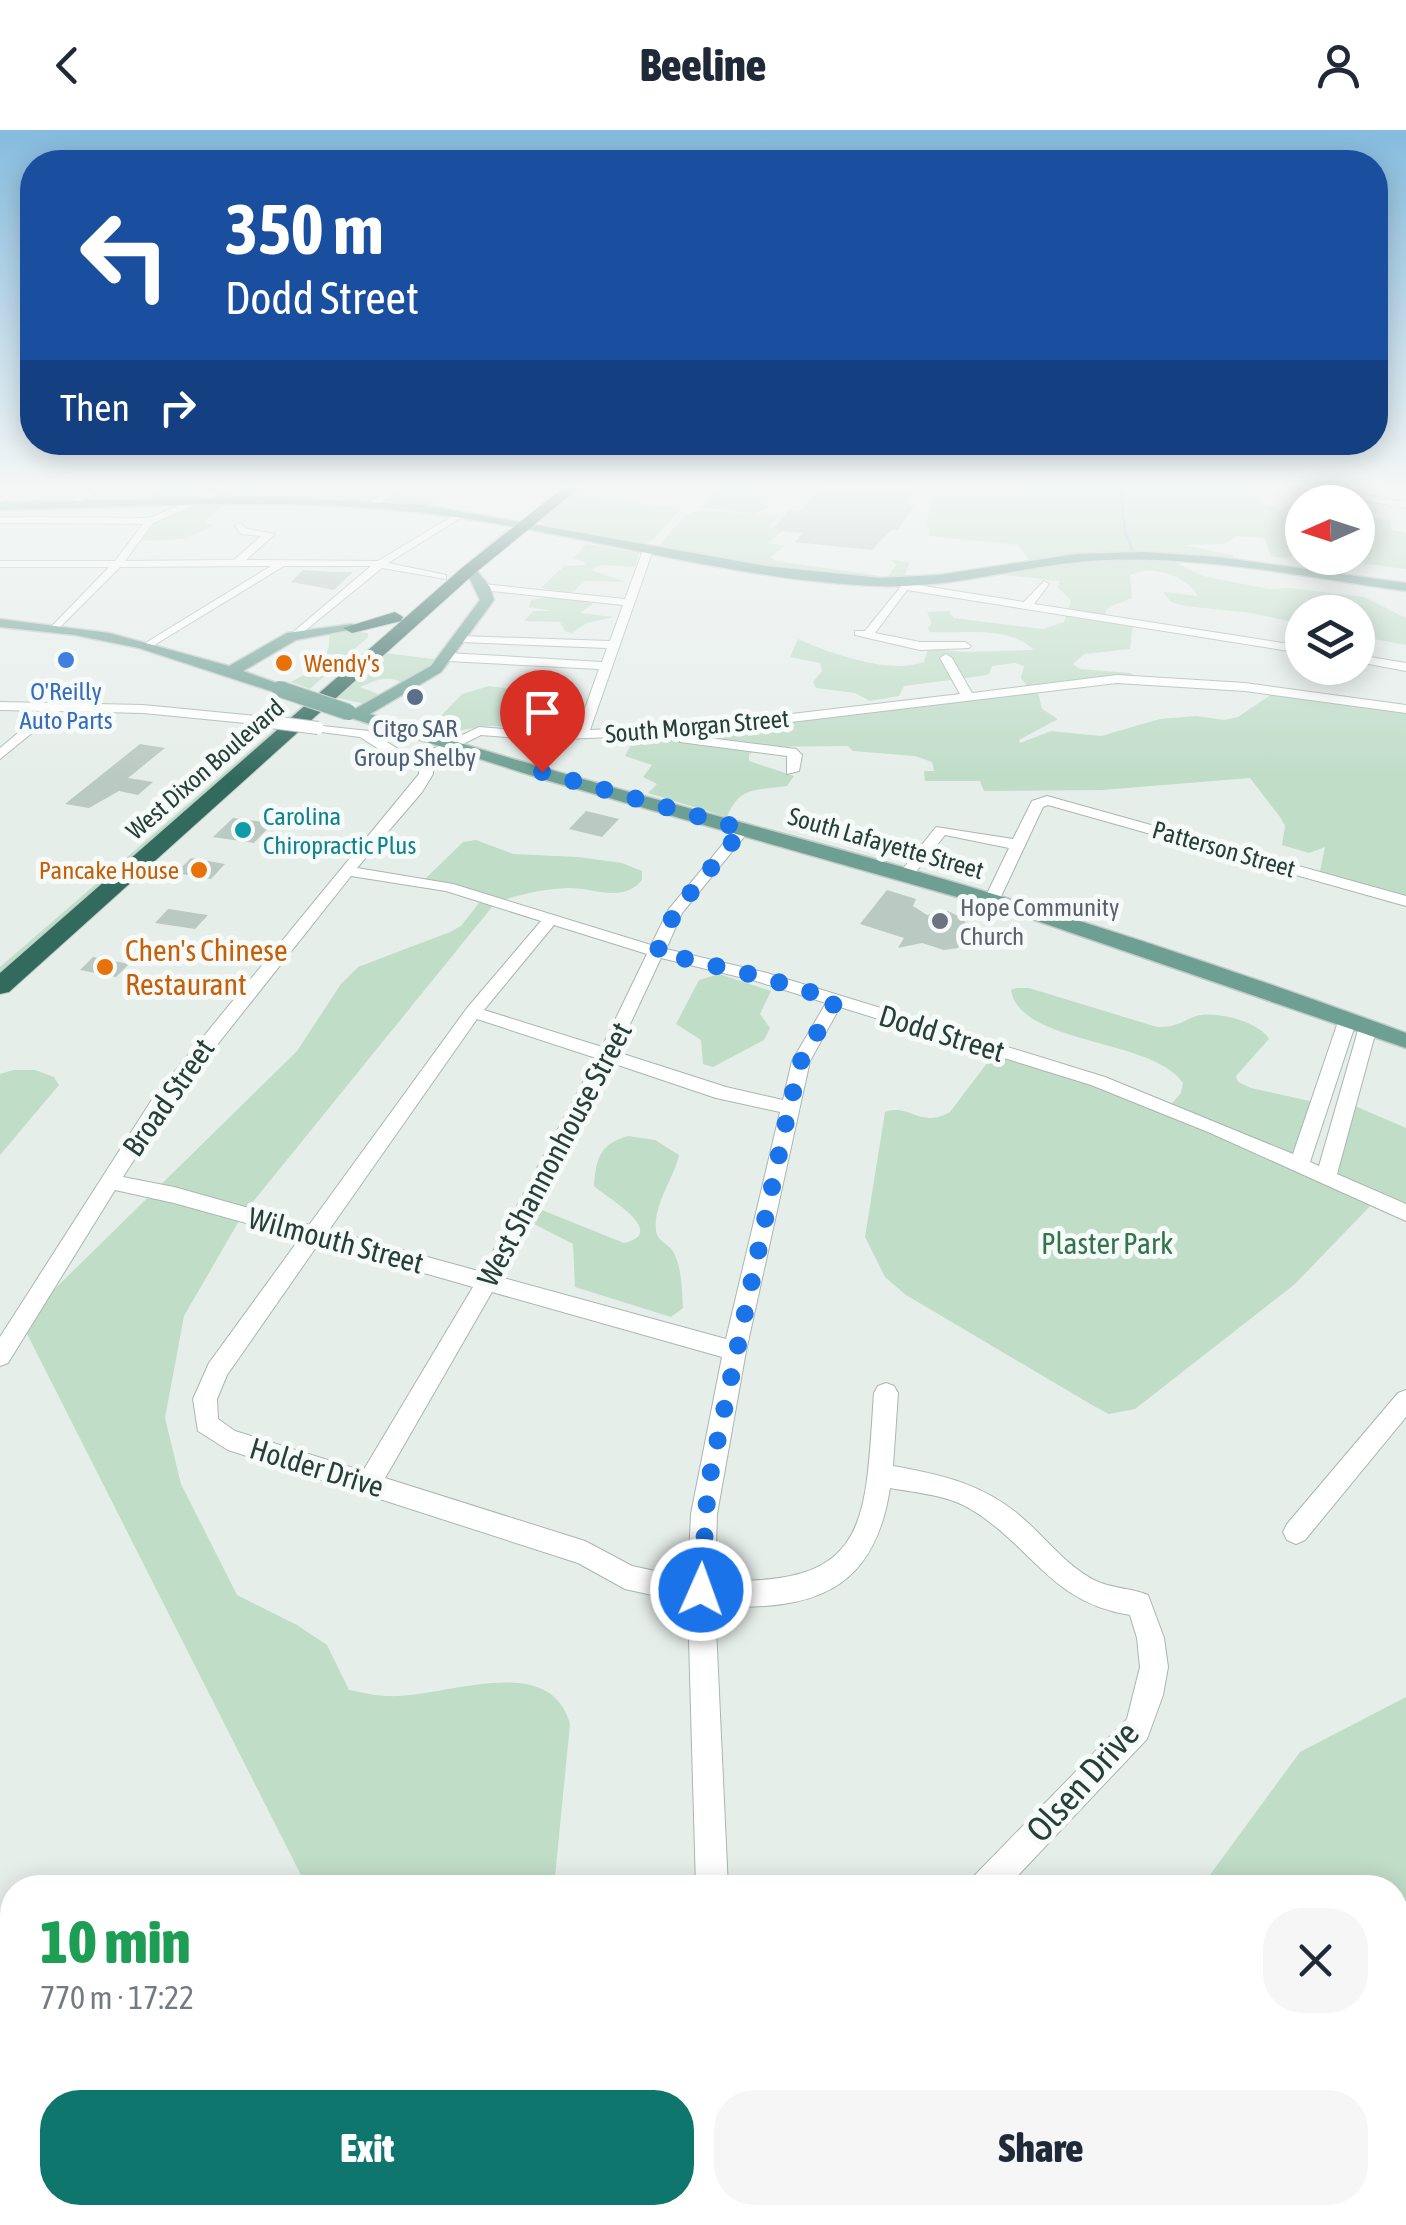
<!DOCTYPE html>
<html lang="en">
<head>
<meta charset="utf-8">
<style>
	body { margin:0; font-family:"Asap Condensed",sans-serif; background:#f6f6f7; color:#1f2937; height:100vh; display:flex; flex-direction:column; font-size:38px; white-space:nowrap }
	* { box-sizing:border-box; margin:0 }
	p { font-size:32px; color:#747a83 }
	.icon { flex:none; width:55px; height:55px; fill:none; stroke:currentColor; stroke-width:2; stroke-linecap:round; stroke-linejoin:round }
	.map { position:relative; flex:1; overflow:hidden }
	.details { position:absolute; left:0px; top:1745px; width:1408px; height:350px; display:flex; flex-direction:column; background:#fff; border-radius:40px 40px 0 0; box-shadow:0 5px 25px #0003 }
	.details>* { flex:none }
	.banner { position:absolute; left:20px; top:20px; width:1368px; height:305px; border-radius:40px; box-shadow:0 5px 25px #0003; background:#1a4fa0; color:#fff; overflow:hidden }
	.needle { width:65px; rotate:267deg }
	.controls { position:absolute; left:1285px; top:355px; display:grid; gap:20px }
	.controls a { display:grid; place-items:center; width:90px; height:90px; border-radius:50%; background:#fff; box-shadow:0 5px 25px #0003; font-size:50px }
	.pin { position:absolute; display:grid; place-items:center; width:85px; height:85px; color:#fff; margin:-102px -42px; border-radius:50% 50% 50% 0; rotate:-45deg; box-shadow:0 0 10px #0007 }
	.pin .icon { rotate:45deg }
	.me { position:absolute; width:110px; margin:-55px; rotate:2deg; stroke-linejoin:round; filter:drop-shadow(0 0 8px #0008) }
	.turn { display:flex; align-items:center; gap:35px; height:210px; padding:0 40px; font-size:45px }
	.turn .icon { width:130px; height:130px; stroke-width:2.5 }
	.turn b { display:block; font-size:70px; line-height:85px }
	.then { display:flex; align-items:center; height:95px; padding:0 40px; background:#0003; gap:20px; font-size:38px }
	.round { display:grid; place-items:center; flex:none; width:105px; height:105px; border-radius:40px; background:#f6f6f7 }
	.overview { display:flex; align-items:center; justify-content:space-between; height:170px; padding:0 40px }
	h1 { font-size:60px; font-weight:800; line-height:75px; color:#1e9e55 }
	.action { display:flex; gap:20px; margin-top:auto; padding:20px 40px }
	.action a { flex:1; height:115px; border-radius:40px; background:#0f766e; color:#fff; font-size:40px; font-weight:800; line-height:115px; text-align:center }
	.action a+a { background:#f6f6f7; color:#1f2937 }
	header { display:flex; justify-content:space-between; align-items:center; height:130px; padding:0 40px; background:#fff; font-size:45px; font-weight:800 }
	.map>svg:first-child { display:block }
</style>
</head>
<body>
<header><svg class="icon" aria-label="back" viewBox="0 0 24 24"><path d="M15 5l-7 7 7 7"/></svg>Beeline<svg class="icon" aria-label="person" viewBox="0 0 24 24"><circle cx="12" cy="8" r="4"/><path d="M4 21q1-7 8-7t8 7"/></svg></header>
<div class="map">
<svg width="1406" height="2095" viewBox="0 0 1406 2095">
	<rect width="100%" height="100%" fill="#e6eeea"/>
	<!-- green -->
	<path fill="#c0ddc8" d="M 239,354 L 233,358 L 286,354 L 461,354 L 424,379 L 373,374 L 225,373 L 204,392 L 213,396 L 185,409 L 137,411 L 147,394 L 188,374 L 136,374 L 165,358 L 107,355 Z
		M 728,354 L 796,354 L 796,355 L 788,356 L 765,373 L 769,377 L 755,384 L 700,377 Z
		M 934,354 L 1268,354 L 1260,357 L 1259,371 L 1279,380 L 1289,374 L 1302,373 L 1302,423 L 1287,428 L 1271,426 L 1264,408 L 1236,406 L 1225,414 L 1182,415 L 1233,425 L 1235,431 L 1178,425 L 1180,435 L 1203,446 L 1268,459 L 1290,458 L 1364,467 L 1406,488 L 1406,515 L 1358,506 L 1358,482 L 1302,482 L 1302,494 L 1251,483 L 1185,476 L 1171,472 L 1163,462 L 1198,466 C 1186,446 1153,434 1130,445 L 1132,468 L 1107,478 L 1104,488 L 1133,493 L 1130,519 L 1084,524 L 1073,534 L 1080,539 L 1130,543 L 1136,547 L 1028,557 L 1021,548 L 1024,536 L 1015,533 L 992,536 L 989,544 L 981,546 L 904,556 L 899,566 L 870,571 L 855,563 L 816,558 L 813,552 L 822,541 L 820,533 L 790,527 L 798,509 C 829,523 890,545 924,532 L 928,518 L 962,522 L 1034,520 C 1009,495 963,504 930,502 L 928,498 L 932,493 L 927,482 L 949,481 L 954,488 L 1043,499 L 1064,492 L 1071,471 L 1058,457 L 1060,451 L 1003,445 L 995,440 L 1029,430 L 1018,415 L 929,406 L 930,398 L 926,397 Z
		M 571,364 L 577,364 L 681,379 L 653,410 L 636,416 L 537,392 Z
		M 699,380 L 778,386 L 769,397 L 783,401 L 767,413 L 785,416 L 770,427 L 777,431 L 888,447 L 896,435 L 892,430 L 910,432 L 903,448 C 835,447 722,437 659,416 L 684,386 Z
		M 1375,388 L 1391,391 L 1392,400 L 1406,403 L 1406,439 L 1321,428 L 1358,428 L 1358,391 Z
		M 506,399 L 509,400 L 0,851 L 0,837 Z
		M 586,414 L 639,423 L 635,437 L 599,435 L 591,440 L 626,452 L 584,451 L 572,463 L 541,458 L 564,436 L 585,435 L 584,431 L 573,429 Z
		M 565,465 L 593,474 L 580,483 L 614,487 L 587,493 L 572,503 L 565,501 L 560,492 L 524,491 L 533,481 L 552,481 L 529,477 L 531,470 Z
		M 353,501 L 368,503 L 368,507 L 310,559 L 291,552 C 314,540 332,531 329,503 Z
		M 385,523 L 441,530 L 398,558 L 394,557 L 401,552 C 385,545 375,551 360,557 L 380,565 L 365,574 L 334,567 Z
		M 489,556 L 541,562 L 521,572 L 504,597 C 476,592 454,608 428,599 L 462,564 Z
		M 1037,559 L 1042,579 L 1058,589 L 1019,610 L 1020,613 L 1051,601 L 1101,606 L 1160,589 L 1197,586 L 1224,590 L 1238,587 L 1278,560 L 1406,579 L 1406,771 L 1319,746 L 1325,717 L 1309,723 L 1282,715 L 1285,696 L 1280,687 L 1250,648 L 1102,660 L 984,661 L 980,651 L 925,651 L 924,641 L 934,641 L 932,632 L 915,626 L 853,621 L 848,616 L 758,617 L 749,625 L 749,631 L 794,646 L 787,656 C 757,661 740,655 727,687 L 648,663 L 657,654 L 643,647 L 652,635 L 625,626 L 637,603 Z
		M 476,710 L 513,724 L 578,727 L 622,733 L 642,741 L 642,750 C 622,774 593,757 567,758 C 542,759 519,765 496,772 L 243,1084 L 184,1186 L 165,1288 L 181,1354 L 237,1465 L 297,1495 L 327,1515 L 349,1560 C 361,1562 375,1566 388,1566 C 442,1569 550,1519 570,1594 L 554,1757 L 307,1757 L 21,1192 L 297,921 L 341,854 L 358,837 L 450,802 L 461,796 L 482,769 L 422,752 L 463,712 Z
		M 719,844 L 771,861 L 760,884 L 770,898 L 764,910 L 713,937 L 703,934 L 701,910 L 676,894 L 699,850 Z
		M 1016,858 L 1029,858 L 1157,897 C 1174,898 1181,892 1196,886 C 1215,880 1260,892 1269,909 L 1236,946 L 1238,952 L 1251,958 L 1319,973 L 1300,1035 L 1325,1047 L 1348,973 L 1406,998 L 1406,1083 L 1376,1070 L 1295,1154 L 1135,1279 L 1109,1284 L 1092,1275 L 906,1165 L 885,1147 L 865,1107 L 885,982 C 909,973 921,999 950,982 L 997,920 L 1168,978 L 1181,963 L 1183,953 C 1153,908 1019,915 1011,860 Z
		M 13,940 L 35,940 L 54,947 L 59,955 L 0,1025 L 0,944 Z
		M 628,1006 L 655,1010 L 679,1025 C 674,1048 653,1075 656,1100 C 657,1112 669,1113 674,1123 C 682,1140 682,1160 683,1178 L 671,1187 L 575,1157 L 573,1114 L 532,1093 L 537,1082 L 542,1080 L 624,1113 C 670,1102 605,1067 594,1056 C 596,1028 600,1014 628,1006 Z
		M 1406,1567 L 1406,2095 L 952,2095 L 961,2082 L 1395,2082 L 1395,1758 L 1201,1757 L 1300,1622 Z
		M 327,2083 L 471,2083 L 478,2095 L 329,2095 Z"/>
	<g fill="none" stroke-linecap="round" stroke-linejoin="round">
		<!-- stream -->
		<path stroke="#92c5cf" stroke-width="2.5" d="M 1120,354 L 1125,401 L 1133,421"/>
	</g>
	<!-- building -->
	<path fill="#bbc9c3" d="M 823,354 L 917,354 L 906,374 L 915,375 L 898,400 L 892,399 L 872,420 L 795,412 L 802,403 L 772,400 L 790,379 L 800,381 Z
		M 303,440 L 332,442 L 353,442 L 334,460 L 291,452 Z
		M 140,614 L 165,618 L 128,648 L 153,652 L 138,665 L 119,661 L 89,678 L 65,674 Z
		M 586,681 L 619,689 L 602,707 L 569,699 Z
		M 233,688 L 273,693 L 254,713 L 213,707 Z
		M 191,728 L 225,734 L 211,749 L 176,743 Z
		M 887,760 L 916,769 L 913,776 L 927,785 L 948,781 L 962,788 L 970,798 L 958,818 L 944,820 L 922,813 L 898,818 L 904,808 L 860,794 Z
		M 168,779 L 208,785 L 195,799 L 155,793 Z
		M 93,827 L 129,834 L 116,847 L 80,840 Z"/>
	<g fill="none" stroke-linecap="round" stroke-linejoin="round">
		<defs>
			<path id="minor" d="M 17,354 L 28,354 L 0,377 L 0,369 Z
				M 100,354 L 112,354 L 67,378 L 59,376 Z
				M 231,354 L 244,354 L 153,393 L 125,431 L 234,430 L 261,406 L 241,404 L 235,396 L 240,393 L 247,399 L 275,404 L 246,430 L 378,431 L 459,382 L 467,384 L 388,433 L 446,445 L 446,449 L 382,438 L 296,508 L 292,507 L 292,503 L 371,436 L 284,436 L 151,517 L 145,514 L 147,512 L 271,436 L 120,437 L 57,500 L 53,499 L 53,495 L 109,437 L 0,437 L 0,431 L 115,431 L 143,394 L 0,393 L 0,387 L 149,388 Z
				M 396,354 L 407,354 L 376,376 L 370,376 L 370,372 Z
				M 1276,354 L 1298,354 L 1406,372 L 1406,378 Z
				M 648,417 L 653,420 L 590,600 L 699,595 L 960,564 L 940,528 L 946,524 L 952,528 L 972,563 L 1117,545 L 1245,553 L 1406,575 L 1406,583 L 1245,561 L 1117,553 L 699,603 L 543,610 L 481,605 L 433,629 L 433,644 L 422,662 L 357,738 L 453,754 L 651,815 L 669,779 L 738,696 L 748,696 L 748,702 L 682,783 L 666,819 L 767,843 L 1105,947 L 1293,1024 L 1339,889 L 1342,885 L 1354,885 L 1357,889 L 1310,1032 L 1319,1036 L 1359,897 L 1368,891 L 1377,897 L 1337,1044 L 1406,1074 L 1406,1091 L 1208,1002 L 1091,955 L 840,877 L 810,931 L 746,1221 L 717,1384 L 715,1450 C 871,1458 865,1392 874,1263 L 878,1256 L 886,1253 L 894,1256 L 898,1263 L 893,1336 C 944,1345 987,1355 1026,1391 C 1049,1412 1068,1437 1096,1451 C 1113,1459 1132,1458 1148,1465 L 1164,1508 L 1168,1537 L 1163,1565 L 1147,1609 L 1006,1758 L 969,1758 L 973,1747 L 1127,1589 L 1140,1537 L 1137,1508 L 1130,1485 C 1050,1472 1034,1418 972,1380 C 949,1365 918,1363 890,1358 C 874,1463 811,1481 715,1476 L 728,1758 L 696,1758 L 688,1473 L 625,1459 L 578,1433 L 228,1320 L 198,1301 L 193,1269 L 209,1233 L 300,1108 L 174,1073 L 115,1060 L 8,1233 L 0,1236 L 0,1207 L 153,968 L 419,644 L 419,635 L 393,628 L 360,607 L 313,601 L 313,595 L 369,601 L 403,622 L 418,626 L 479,597 L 543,602 L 577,601 L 599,539 L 448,531 L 442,527 L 448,523 L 602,532 L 607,518 L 461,512 L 455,509 L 461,506 L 610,511 L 623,475 L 483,460 L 478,457 L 483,454 L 625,469 L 643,420 ZM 351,746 L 446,761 L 541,791 L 467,878 L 309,1095 L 174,1057 L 123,1047 L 167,978 ZM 554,795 L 647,824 L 602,917 L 484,880 ZM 661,828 L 756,851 L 826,873 L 792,931 L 783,970 L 726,957 L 617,922 ZM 477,889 L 596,928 L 482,1142 L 329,1100 ZM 612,933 L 716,968 L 780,982 L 726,1209 L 500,1147 ZM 319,1113 L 473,1157 L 363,1341 L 235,1301 L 218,1289 L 217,1269 L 227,1245 ZM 492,1162 L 722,1227 L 691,1384 L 688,1448 L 632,1436 L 585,1411 L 385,1348 Z
				M 907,449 L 911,454 L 1024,472 L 1044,451 L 1049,454 L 1034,474 L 1302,516 L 1302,523 L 907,460 L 875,503 L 920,512 L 965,512 L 971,516 L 969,518 L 920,520 L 855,505 L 855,501 L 865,501 Z
				M 1358,525 L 1406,533 L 1406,541 L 1358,532 Z
				M 0,572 L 143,575 L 256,586 L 262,590 L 256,594 L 143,583 L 59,581 L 0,629 L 0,618 L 44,581 L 0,580 Z
				M 685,605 L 796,619 L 802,625 L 799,641 L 787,644 L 787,626 L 680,612 L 680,606 Z
				M 1047,666 L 1406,766 L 1406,776 L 1048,675 L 1043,677 L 998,773 L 992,775 L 984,770 L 1009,718 L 945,705 L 911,748 L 906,750 L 898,745 L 936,697 L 1013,709 L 1032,671 Z
				M 1406,1260 L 1406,1287 L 1305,1410 L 1296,1414 L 1287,1410 L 1283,1402 L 1287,1394 L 1398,1263 Z
				M 685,2082 L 721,2082 L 719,2095 L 683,2095 Z"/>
			<path id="major" d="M 265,367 L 424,375 L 765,436 L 880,448 L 938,445 L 1076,424 L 1143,422 L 1218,427 L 1406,453 L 1406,461 C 1306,447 1206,426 1105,430 C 1029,433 956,459 880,456 C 725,450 577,401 424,383 C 283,366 141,377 0,380 L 0,372 Z
				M 464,437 L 474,437 L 490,457 L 494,470 L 441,542 L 370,584 C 545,643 724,686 902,737 C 1072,786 1240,842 1406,903 L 1406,918 L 1017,784 L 546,650 L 342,585 L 342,579 L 355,579 L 431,536 L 480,470 Z
				M 0,489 L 109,503 L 229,536 L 287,503 L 352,494 L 359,498 L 296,510 L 243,541 L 285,556 L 288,559 L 280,564 L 139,518 L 75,505 L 0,497 Z"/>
			<path id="highway" d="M 568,354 L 584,354 L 475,443 L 9,862 L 0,864 L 0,843 L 463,437 Z
				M 395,482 L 403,487 L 401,491 L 352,503 L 343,498 Z"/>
		</defs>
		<!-- minor casing -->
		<use href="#minor" stroke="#a9b6b1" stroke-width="2"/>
		<!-- major casing -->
		<use href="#major" stroke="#c2c9c7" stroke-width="3"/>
		<!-- highway casing -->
		<use href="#highway" stroke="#c2c9c7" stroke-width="2"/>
		<!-- minor -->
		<use href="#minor" fill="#fff" fill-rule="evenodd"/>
		<!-- major -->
		<use href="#major" fill="#6da093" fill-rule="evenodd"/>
		<!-- highway -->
		<use href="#highway" fill="#336a5e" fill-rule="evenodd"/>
		<defs>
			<path id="minor-bridge" d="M 256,590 L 318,598"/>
			<path id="major-bridge" d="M 280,559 L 348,582"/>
		</defs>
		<!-- minor-bridge casing -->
		<use href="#minor-bridge" stroke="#a9b6b1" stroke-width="14" stroke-linecap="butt"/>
		<!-- major-bridge casing -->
		<use href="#major-bridge" stroke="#c2c9c7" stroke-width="18" stroke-linecap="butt"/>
		<!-- minor-bridge -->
		<use href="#minor-bridge" stroke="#fff" stroke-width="12"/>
		<!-- major-bridge -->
		<use href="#major-bridge" stroke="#6da093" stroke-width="16"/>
	</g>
	<!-- sky -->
	<linearGradient id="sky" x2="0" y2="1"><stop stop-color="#85bbde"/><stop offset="0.55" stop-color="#f4f7f6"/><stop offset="1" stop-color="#f4f7f6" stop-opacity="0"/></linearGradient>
	<rect width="1406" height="647" fill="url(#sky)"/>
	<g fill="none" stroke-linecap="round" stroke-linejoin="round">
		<!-- route -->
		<path stroke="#1a73e8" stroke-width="18" stroke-dasharray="0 32.4" d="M 542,642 L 743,699 L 675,782 L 657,822 L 762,847 L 836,870 L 801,931 L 789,978 L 708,1355 L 701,1460"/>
	</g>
	<!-- markers -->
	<circle fill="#3f7fe0" stroke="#f6faf8" stroke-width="4" cx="66" cy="530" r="10"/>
	<g fill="#e8710a" stroke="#f6faf8" stroke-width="4">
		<circle cx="284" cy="533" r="10"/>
		<circle cx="199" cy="740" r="10"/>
		<circle cx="105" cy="837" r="10"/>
	</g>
	<circle fill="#5c6f8a" stroke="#f6faf8" stroke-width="4" cx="415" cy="567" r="10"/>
	<circle fill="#0f9aa8" stroke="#f6faf8" stroke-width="4" cx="243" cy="700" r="10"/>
	<circle fill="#6b7280" stroke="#f6faf8" stroke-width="4" cx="940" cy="791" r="10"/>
	<g text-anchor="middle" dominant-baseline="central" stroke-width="10" stroke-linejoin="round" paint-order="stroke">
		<!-- far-food labels -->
		<g font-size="25" fill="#c56008" stroke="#f6faf8" text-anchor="start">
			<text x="304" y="533">Wendy's</text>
			<text x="179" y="740" text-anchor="end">Pancake House</text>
		</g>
		<!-- far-shop labels -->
		<g font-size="25" fill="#366cbe" stroke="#f6faf8">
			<text x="66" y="561">O'Reilly<tspan x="66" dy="29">Auto Parts</tspan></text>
		</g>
		<!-- far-street labels -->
		<g font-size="25" fill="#263f38" stroke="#f6faf8">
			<text transform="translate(697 596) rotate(-5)">South Morgan Street</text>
			<text transform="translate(205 639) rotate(-41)">West Dixon Boulevard</text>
			<text transform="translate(886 713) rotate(16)">South Lafayette Street</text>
			<text transform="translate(1224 719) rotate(16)">Patterson Street</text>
		</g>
		<!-- far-service labels -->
		<g font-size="25" fill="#4e5e75" stroke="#f6faf8">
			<text x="415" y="598">Citgo SAR<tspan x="415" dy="29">Group Shelby</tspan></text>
		</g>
		<!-- far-culture labels -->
		<g font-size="25" fill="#0d838f" stroke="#f6faf8" text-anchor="start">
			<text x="263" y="686">Carolina<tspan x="263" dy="29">Chiropractic Plus</tspan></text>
		</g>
		<!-- far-worship labels -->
		<g font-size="25" fill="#5b616d" stroke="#f6faf8" text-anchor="start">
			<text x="960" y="777">Hope Community<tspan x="960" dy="29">Church</tspan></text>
		</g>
		<!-- food labels -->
		<g font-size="30" fill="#c56008" stroke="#f6faf8" text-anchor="start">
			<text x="125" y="820">Chen's Chinese<tspan x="125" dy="34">Restaurant</tspan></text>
		</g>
		<!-- street labels -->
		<g font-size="30" fill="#263f38" stroke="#f6faf8">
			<text transform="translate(942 903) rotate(17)">Dodd Street</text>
			<text transform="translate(168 967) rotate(-55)">Broad Street</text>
			<text transform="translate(554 1024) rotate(-62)">West Shannonhouse Street</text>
			<text transform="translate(336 1110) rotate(15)">Wilmouth Street</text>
			<text transform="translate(317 1337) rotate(17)">Holder Drive</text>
		</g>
		<!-- park labels -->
		<g font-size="30" fill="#32744b" stroke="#f6faf8">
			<text x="1107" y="1113">Plaster Park</text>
		</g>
		<!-- near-street labels -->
		<g font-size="35" fill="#263f38" stroke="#f6faf8">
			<text transform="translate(1082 1651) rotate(-48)">Olsen Drive</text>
		</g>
	</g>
</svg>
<div class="controls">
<a><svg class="needle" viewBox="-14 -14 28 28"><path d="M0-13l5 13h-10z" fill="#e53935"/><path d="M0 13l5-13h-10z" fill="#747a83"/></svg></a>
<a><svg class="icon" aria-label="layers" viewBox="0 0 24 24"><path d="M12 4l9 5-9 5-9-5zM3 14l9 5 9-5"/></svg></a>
</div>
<div class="pin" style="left:542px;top:642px;background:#d93025"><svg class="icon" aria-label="arrive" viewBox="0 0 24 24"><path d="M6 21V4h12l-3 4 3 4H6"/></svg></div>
<svg class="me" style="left:701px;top:1460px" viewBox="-20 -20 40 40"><circle r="17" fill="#1a73e8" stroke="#fff" stroke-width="3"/><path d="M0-11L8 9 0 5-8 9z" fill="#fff"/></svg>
<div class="banner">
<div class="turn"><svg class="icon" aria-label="left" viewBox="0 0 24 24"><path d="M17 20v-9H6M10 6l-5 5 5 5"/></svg><div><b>350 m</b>Dodd Street</div></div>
<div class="then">Then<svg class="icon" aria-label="right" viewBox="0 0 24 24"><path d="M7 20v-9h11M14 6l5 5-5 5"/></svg></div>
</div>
<section class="details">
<div class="overview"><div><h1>10 min</h1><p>770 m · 17:22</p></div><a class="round"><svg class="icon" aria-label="close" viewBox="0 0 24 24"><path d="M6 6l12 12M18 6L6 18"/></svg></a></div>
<div class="action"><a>Exit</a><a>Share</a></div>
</section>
</div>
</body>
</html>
